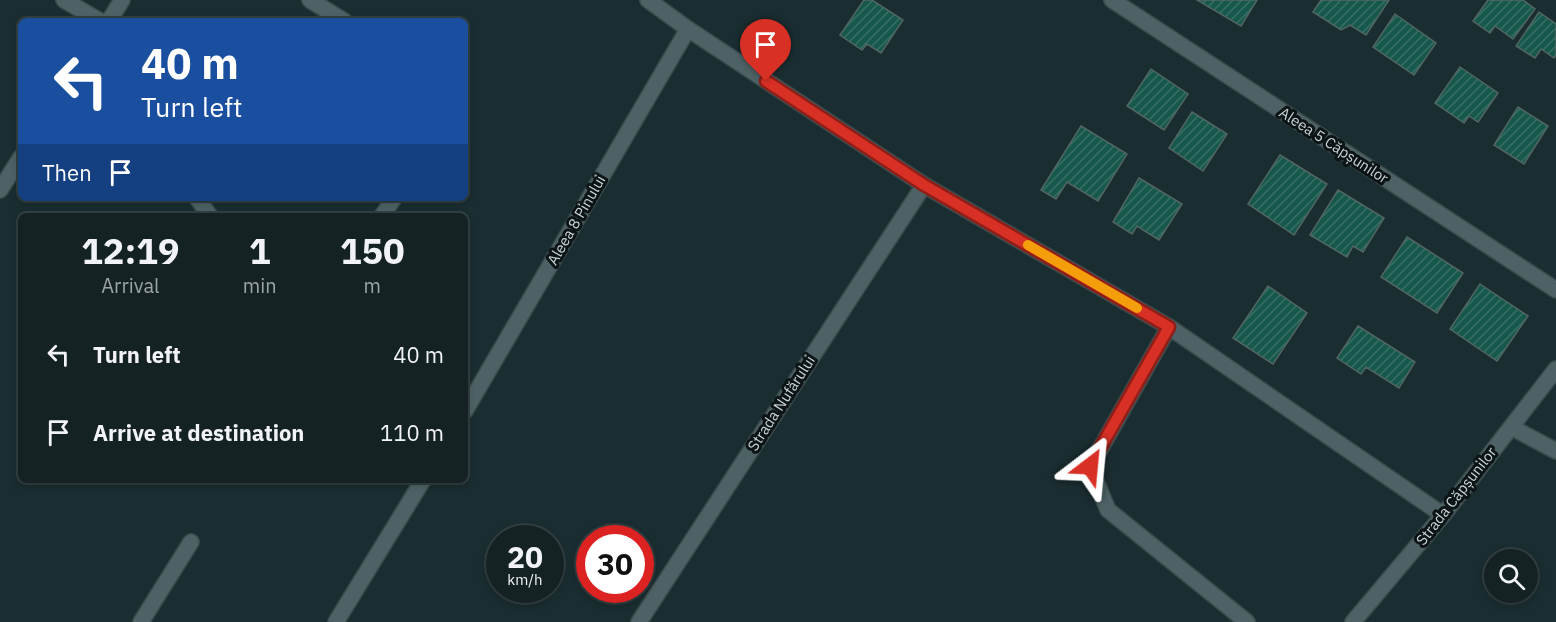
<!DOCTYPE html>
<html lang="en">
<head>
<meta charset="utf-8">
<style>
	body { margin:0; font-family:"IBM Plex Sans",sans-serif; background:#1d2a2c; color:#f1f3f6; height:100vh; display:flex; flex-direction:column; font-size:22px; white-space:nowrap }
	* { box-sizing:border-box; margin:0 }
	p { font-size:20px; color:#9da4a6 }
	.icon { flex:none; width:33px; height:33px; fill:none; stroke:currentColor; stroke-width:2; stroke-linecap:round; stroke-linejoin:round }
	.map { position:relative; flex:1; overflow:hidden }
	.sheet { position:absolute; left:18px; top:213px; width:450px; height:270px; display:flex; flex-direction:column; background:#142224; border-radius:9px; box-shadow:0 3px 9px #0003,0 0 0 2px #333f41 }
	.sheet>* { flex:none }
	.top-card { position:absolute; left:18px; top:18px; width:450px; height:183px; border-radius:9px; box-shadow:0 3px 9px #0003,0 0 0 2px #333f41; background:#1a4fa0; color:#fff; overflow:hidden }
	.controls { position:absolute; left:1484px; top:549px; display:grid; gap:12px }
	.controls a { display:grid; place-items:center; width:54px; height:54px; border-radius:50%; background:#142224; box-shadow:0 3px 9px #0003,0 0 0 2px #333f41; font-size:30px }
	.speed { position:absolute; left:486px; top:525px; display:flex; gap:12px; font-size:30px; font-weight:700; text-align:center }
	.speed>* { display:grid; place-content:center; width:78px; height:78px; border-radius:50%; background:#142224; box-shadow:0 3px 9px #0003,0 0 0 2px #333f41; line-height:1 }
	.speed small { font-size:15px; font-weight:400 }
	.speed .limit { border:9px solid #d22; background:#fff; color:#111 }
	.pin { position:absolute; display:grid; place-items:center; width:51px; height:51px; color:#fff; margin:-62px -26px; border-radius:50% 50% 50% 0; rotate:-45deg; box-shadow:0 0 6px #0007 }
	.pin .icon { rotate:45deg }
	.me { position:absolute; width:66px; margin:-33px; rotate:29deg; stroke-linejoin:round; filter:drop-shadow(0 0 4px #0008) }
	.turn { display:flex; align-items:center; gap:21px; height:126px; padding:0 24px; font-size:27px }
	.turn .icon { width:78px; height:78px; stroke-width:2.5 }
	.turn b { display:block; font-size:42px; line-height:51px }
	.then { display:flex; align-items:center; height:57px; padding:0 24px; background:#0003; gap:12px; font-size:22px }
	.eta { display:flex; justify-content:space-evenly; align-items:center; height:102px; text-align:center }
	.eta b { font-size:36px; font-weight:700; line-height:42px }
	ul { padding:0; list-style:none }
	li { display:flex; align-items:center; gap:18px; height:78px; padding:0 24px }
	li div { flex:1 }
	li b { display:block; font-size:22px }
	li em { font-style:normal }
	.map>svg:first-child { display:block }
</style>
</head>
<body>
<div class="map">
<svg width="1556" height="622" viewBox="0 0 1556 622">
	<defs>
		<pattern id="building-hatch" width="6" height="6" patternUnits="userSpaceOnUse" patternTransform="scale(1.5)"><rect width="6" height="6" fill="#17584d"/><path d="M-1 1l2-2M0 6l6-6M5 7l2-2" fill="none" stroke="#376f66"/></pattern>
	</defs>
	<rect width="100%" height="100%" fill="#1a2d30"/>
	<!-- building -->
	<path fill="url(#building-hatch)" stroke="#526661" stroke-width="1.5" d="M 864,0 L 872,0 L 903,20 L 881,53 L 867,44 L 862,50 L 840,35 Z
		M 1197,0 L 1257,0 L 1241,26 Z
		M 1321,0 L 1389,0 L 1366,35 L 1350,25 L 1341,30 L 1313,12 Z
		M 1488,0 L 1523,0 L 1535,9 L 1513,39 L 1495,26 L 1490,33 L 1473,21 Z
		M 1539,12 L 1556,24 L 1556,55 L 1554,58 L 1541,49 L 1535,58 L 1516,46 Z
		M 1395,14 L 1436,43 L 1414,75 L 1373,47 Z
		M 1460,67 L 1498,93 L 1478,122 L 1469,116 L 1464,123 L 1435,103 Z
		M 1151,69 L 1188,94 L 1164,130 L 1127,106 Z
		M 1518,107 L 1548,126 L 1524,164 L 1494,145 Z
		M 1192,112 L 1227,134 L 1203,171 L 1169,148 Z
		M 1081,126 L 1127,154 L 1098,201 L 1067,182 L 1056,199 L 1041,190 Z
		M 1280,155 L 1327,184 L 1294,235 L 1248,204 Z
		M 1139,178 L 1182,204 L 1159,240 L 1137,226 L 1132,234 L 1113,222 Z
		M 1338,190 L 1384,218 L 1363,252 L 1353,246 L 1347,257 L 1310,235 Z
		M 1407,237 L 1463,273 L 1437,313 L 1381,277 Z
		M 1480,284 L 1528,316 L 1497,361 L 1450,329 Z
		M 1268,286 L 1307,313 L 1273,364 L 1233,338 Z
		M 1358,326 L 1415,362 L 1399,388 L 1366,367 L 1361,374 L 1337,358 Z"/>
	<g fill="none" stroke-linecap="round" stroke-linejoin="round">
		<defs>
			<path id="minor" d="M 64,0 L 100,21
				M 310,0 L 344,21
				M 648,0 L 688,29 L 924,185 L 1169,327 L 1443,515
				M 1112,0 L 1556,290
				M 109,21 L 122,0
				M 0,190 L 21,157
				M 197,198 L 210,216
				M 382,216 L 394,198
				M 1169,327 L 1090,467 L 1108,510 L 1247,622
				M 465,411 L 688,29
				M 1511,427 L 1556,451
				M 141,622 L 191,542
				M 336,622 L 423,480
				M 639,622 L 924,185
				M 1353,622 L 1443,515 L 1556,369"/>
		</defs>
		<!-- minor casing -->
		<use href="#minor" stroke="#3b4b4d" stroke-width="18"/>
		<!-- minor -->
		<use href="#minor" stroke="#4e6265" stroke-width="15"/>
	</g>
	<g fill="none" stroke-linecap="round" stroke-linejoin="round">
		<defs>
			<path id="route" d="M 766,81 L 924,185 L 1169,327 L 1090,466"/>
		</defs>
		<!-- route casing -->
		<use href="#route" stroke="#8d1f18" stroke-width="15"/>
		<!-- route -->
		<use href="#route" stroke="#d93025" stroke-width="10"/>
		<!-- slow -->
		<path stroke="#f59e0b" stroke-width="10" d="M 1028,245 L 1137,308"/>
	</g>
	<g text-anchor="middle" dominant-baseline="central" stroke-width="6" stroke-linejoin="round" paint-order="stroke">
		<!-- street labels -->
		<g font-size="15" fill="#cad5d7" stroke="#0c1415">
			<text transform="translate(1334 145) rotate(33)">Aleea 5 Căpșunilor</text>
			<text transform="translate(576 220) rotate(-60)">Aleea 8 Pinului</text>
			<text transform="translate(781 403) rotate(-57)">Strada Nufărului</text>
			<text transform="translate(1456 496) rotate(-52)">Strada Căpșunilor</text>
		</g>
	</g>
</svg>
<div class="controls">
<a><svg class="icon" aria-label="search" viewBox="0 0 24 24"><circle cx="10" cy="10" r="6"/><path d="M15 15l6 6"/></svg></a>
</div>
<div class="speed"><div>20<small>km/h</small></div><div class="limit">30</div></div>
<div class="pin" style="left:766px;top:81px;background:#d93025"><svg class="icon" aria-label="arrive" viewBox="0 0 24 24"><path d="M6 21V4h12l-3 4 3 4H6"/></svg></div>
<svg class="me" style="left:1090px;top:466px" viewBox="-20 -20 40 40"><path d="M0-17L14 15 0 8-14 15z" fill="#d93025" stroke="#fff" stroke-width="4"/></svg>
<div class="top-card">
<div class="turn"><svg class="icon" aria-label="left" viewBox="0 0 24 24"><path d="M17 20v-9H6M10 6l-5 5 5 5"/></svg><div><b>40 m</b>Turn left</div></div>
<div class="then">Then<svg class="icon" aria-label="arrive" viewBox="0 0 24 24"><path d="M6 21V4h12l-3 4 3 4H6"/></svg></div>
</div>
<section class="sheet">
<div class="eta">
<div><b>12:19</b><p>Arrival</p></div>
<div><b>1</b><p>min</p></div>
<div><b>150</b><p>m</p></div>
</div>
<ul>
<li><svg class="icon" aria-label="left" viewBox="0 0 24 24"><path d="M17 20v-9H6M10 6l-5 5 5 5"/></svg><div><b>Turn left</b></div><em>40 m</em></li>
<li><svg class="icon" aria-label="arrive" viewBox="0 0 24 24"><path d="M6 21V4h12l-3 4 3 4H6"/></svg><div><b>Arrive at destination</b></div><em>110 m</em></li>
</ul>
</section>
</div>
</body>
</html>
